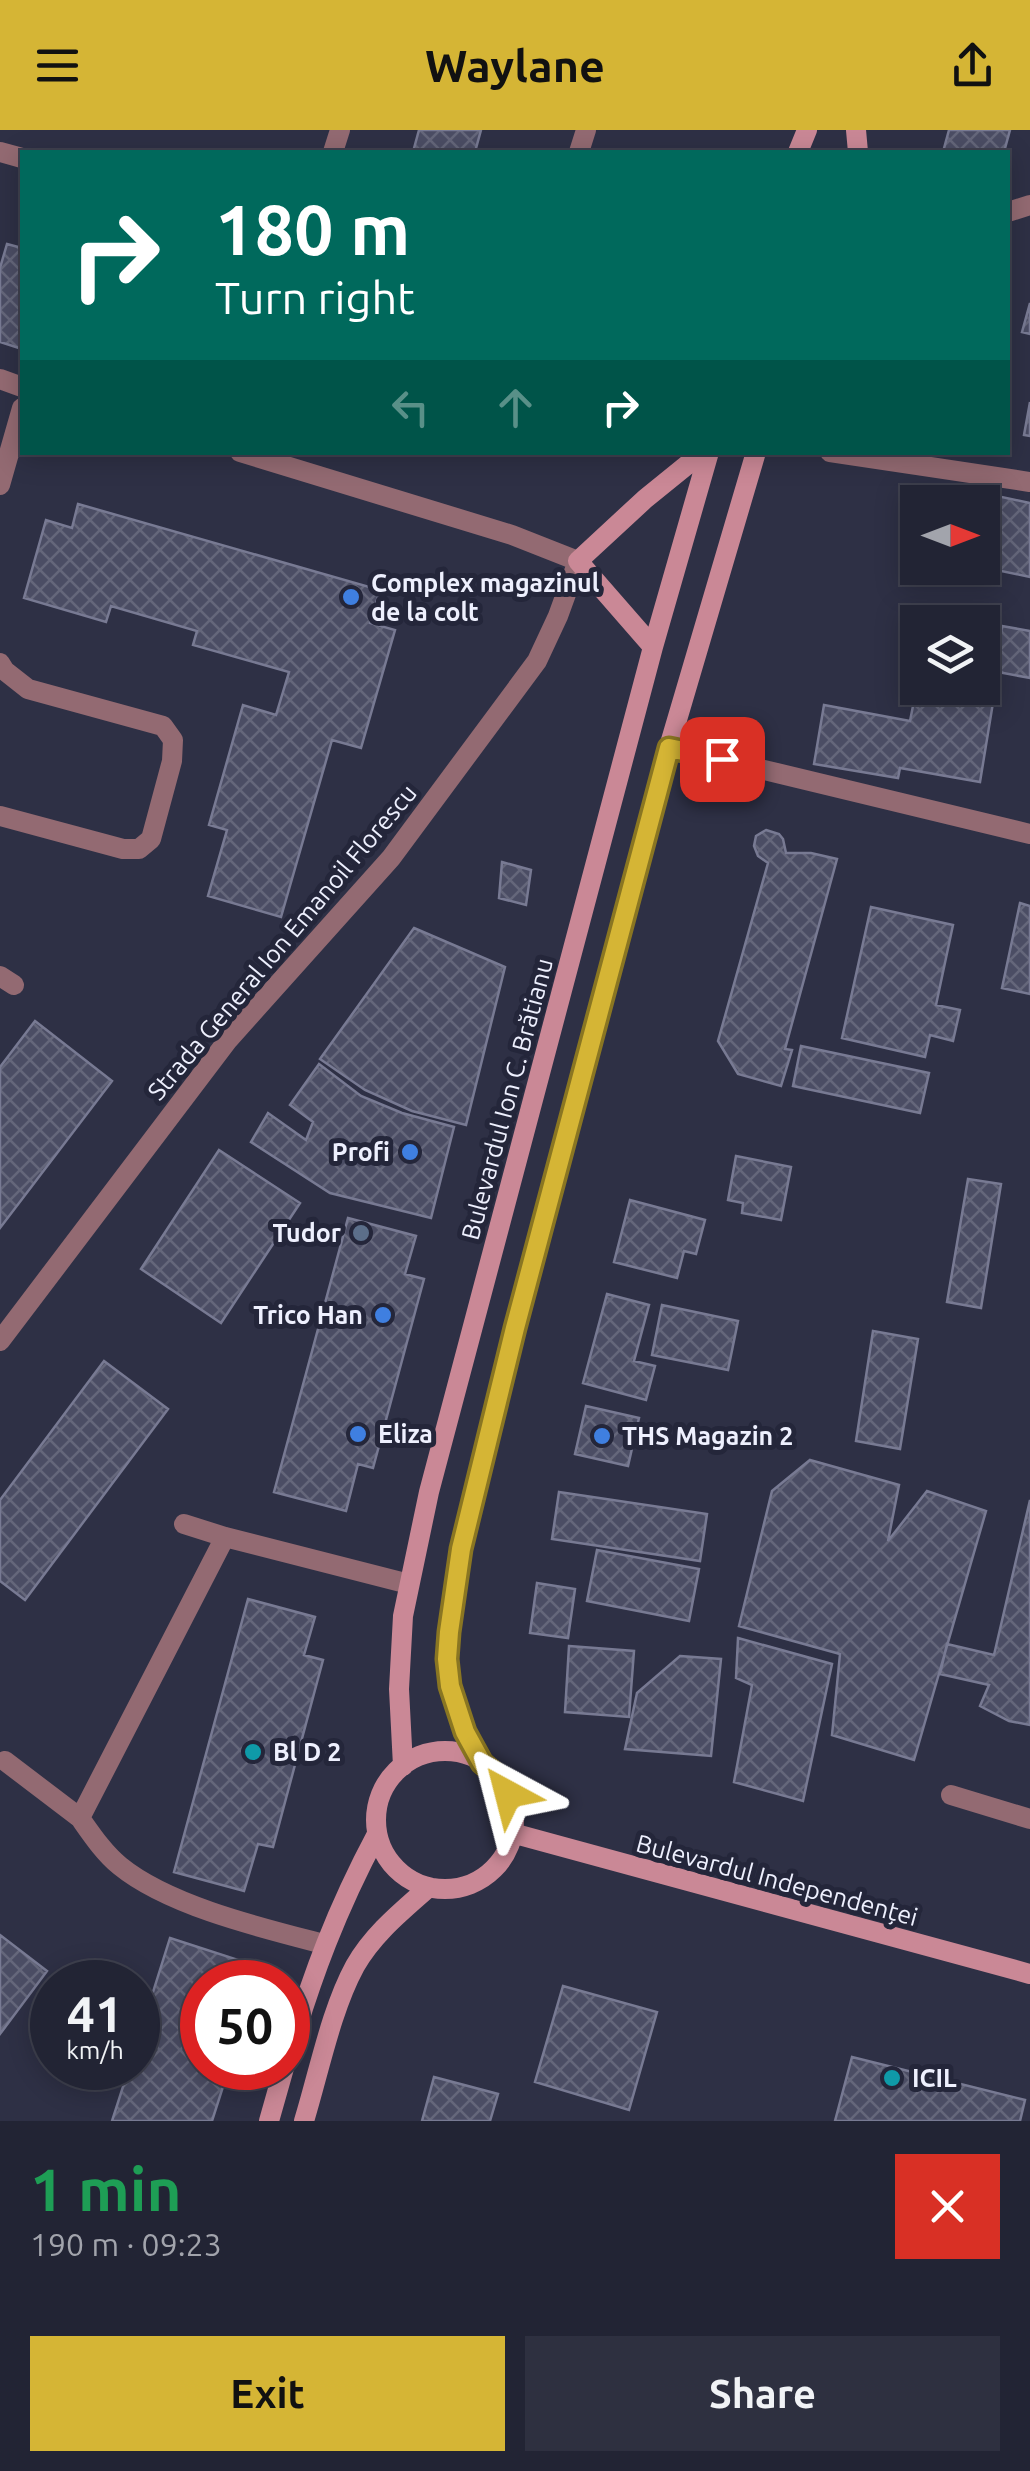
<!DOCTYPE html>
<html lang="en">
<head>
<meta charset="utf-8">
<style>
	body { margin:0; font-family:Ubuntu,sans-serif; background:#2e3040; color:#f1f3f6; height:100vh; display:flex; flex-direction:column; font-size:38px; white-space:nowrap }
	* { box-sizing:border-box; margin:0 }
	p { font-size:32px; color:#a2a4ac }
	.icon { flex:none; width:55px; height:55px; fill:none; stroke:currentColor; stroke-width:2; stroke-linecap:round; stroke-linejoin:round }
	.map { position:relative; height:1991px; overflow:hidden }
	.side { display:flex; flex-direction:column; background:#222434; flex:1 }
	.side>* { flex:none }
	.hud { position:absolute; left:20px; top:20px; width:990px; height:305px; border-radius:0px; box-shadow:0 5px 25px #0003,0 0 0 2px #3f414f; background:#00695c; color:#fff; overflow:hidden }
	.needle { width:65px; rotate:90deg }
	.controls { position:absolute; left:900px; top:355px; display:grid; gap:20px }
	.controls a { display:grid; place-items:center; width:100px; height:100px; border-radius:0px; background:#222434; box-shadow:0 5px 25px #0003,0 0 0 2px #3f414f; font-size:50px }
	.speed { position:absolute; left:30px; top:1830px; display:flex; gap:20px; font-size:50px; font-weight:700; text-align:center }
	.speed>* { display:grid; place-content:center; width:130px; height:130px; border-radius:50%; background:#222434; box-shadow:0 5px 25px #0003,0 0 0 2px #3f414f; line-height:1 }
	.speed small { font-size:25px; font-weight:400 }
	.speed .limit { border:15px solid #d22; background:#fff; color:#111 }
	.pin { position:absolute; display:grid; place-items:center; width:85px; height:85px; color:#fff; margin:-42px; border-radius:20px; box-shadow:0 5px 15px #0006 }
	.me { position:absolute; width:110px; margin:-55px; rotate:322deg; stroke-linejoin:round; filter:drop-shadow(0 0 8px #0008) }
	.turn { display:flex; align-items:center; gap:35px; height:210px; padding:0 30px; font-size:45px }
	.turn .icon { width:130px; height:130px; stroke-width:2.5 }
	.turn b { display:block; font-size:70px; line-height:85px }
	.lanes { display:flex; align-items:center; height:95px; padding:0 30px; background:#0003; justify-content:center; gap:50px; direction:ltr }
	.lanes .off { opacity:.35 }
	.round { display:grid; place-items:center; flex:none; width:105px; height:105px; border-radius:0px; background:#2e3040 }
	.overview { display:flex; align-items:center; justify-content:space-between; height:170px; padding:0 30px }
	h1 { font-size:60px; font-weight:700; line-height:75px; color:#1e9e55 }
	.action { display:flex; gap:20px; margin-top:auto; padding:20px 30px }
	.action a { flex:1; height:115px; border-radius:0px; background:#d5b535; color:#111; font-size:40px; font-weight:700; line-height:115px; text-align:center }
	.action a+a { background:#2e3040; color:#f1f3f6 }
	header { display:flex; justify-content:space-between; align-items:center; height:130px; padding:0 30px; background:#d5b535; color:#111; font-size:45px; font-weight:700 }
	.map>svg:first-child { display:block }
</style>
</head>
<body>
<header><svg class="icon" aria-label="menu" viewBox="0 0 24 24"><path d="M4 6h16M4 12h16M4 18h16"/></svg>Waylane<svg class="icon" aria-label="share" viewBox="0 0 24 24"><path d="M12 15V3M7 8l5-5 5 5M5 13v7h14v-7"/></svg></header>
<div class="map">
<svg width="1030" height="1991" viewBox="0 0 1030 1991">
	<defs>
		<pattern id="building-cross-hatch" width="8" height="8" patternUnits="userSpaceOnUse" patternTransform="scale(2.5)"><rect width="8" height="8" fill="#4b4d64"/><path d="M0 0l8 8M0 8l8-8" fill="none" stroke="#65677b"/></pattern>
	</defs>
	<rect width="100%" height="100%" fill="#2e3045"/>
	<!-- building -->
	<path fill="url(#building-cross-hatch)" stroke="#787a93" stroke-width="2.5" d="M 419,0 L 481,0 L 475,22 L 413,22 Z
		M 949,0 L 1010,0 L 1004,22 L 943,22 Z
		M 7,114 L 22,118 L 22,219 L 0,212 L 0,138 Z
		M 1030,173 L 1030,204 L 1022,202 Z
		M 1030,272 L 1030,306 L 1024,305 Z
		M 969,360 L 1030,373 L 1030,447 L 982,437 L 982,372 L 966,372 Z
		M 78,374 L 380,460 L 370,493 L 395,500 L 361,618 L 332,610 L 281,787 L 208,766 L 227,700 L 209,695 L 243,575 L 276,585 L 289,542 L 193,515 L 197,501 L 111,476 L 106,492 L 24,468 L 46,390 L 72,398 Z
		M 1002,496 L 1030,501 L 1030,548 L 998,542 L 980,652 L 900,638 L 898,648 L 814,634 L 824,575 L 910,591 L 918,551 L 918,558 L 982,558 L 982,518 L 998,521 Z
		M 766,700 L 779,704 L 783,709 L 786,723 L 811,723 L 837,729 L 785,919 L 792,920 L 781,956 L 738,944 L 718,911 L 768,733 L 758,726 L 754,716 L 756,706 Z
		M 502,732 L 531,740 L 526,775 L 499,768 Z
		M 1020,773 L 1030,776 L 1030,864 L 1002,858 Z
		M 871,777 L 953,795 L 936,875 L 960,880 L 953,911 L 930,905 L 925,927 L 842,908 Z
		M 414,798 L 505,837 L 466,995 L 412,981 L 365,960 L 320,929 Z
		M 35,891 L 112,951 L 0,1098 L 0,937 Z
		M 801,916 L 929,943 L 920,983 L 793,956 Z
		M 319,934 L 361,966 L 402,983 L 454,997 L 431,1088 L 330,1063 L 251,1012 L 268,983 L 306,1010 L 313,992 L 290,975 Z
		M 219,1020 L 300,1073 L 221,1193 L 141,1139 Z
		M 736,1026 L 791,1037 L 781,1090 L 742,1083 L 743,1073 L 728,1070 Z
		M 968,1049 L 1001,1054 L 981,1178 L 947,1172 Z
		M 630,1070 L 705,1090 L 696,1124 L 684,1121 L 677,1148 L 614,1132 Z
		M 348,1088 L 416,1106 L 405,1144 L 424,1149 L 373,1338 L 358,1334 L 346,1381 L 274,1362 Z
		M 607,1164 L 649,1175 L 634,1231 L 655,1236 L 646,1270 L 583,1253 Z
		M 662,1175 L 738,1191 L 728,1240 L 652,1225 Z
		M 873,1201 L 918,1209 L 900,1319 L 856,1311 Z
		M 104,1231 L 168,1279 L 25,1470 L 0,1451 L 0,1370 Z
		M 586,1276 L 639,1288 L 628,1336 L 575,1324 Z
		M 810,1330 L 899,1355 L 888,1411 L 927,1361 L 986,1381 L 914,1630 L 832,1605 L 840,1524 L 739,1496 L 772,1361 Z
		M 559,1362 L 707,1384 L 700,1431 L 552,1409 Z
		M 1030,1370 L 1030,1595 L 1009,1591 L 980,1576 L 989,1555 L 940,1544 L 947,1514 L 994,1525 Z
		M 597,1420 L 699,1439 L 689,1491 L 587,1471 Z
		M 537,1453 L 575,1459 L 568,1508 L 530,1503 Z
		M 248,1469 L 315,1487 L 304,1525 L 323,1530 L 273,1717 L 258,1714 L 244,1761 L 174,1742 Z
		M 738,1508 L 832,1534 L 803,1671 L 734,1652 L 752,1555 L 736,1548 Z
		M 569,1516 L 634,1521 L 629,1587 L 565,1582 Z
		M 680,1526 L 721,1529 L 711,1626 L 625,1619 L 637,1563 Z
		M 0,1805 L 47,1841 L 0,1904 Z
		M 170,1808 L 260,1837 L 256,1852 L 202,1852 L 202,1938 L 229,1938 L 212,1991 L 112,1991 L 129,1938 L 138,1938 L 138,1910 Z
		M 563,1856 L 657,1882 L 629,1980 L 535,1952 Z
		M 852,1927 L 1025,1970 L 1020,1991 L 835,1991 Z
		M 434,1947 L 498,1964 L 490,1991 L 422,1991 Z"/>
	<g fill="none" stroke-linecap="round" stroke-linejoin="round">
		<!-- service -->
		<path stroke="#936a72" stroke-width="20" d="M 830,322 L 1030,352
			M 0,355 L 22,278
			M 0,533 L 5,541 L 28,559 L 163,596 L 173,610 L 172,631 L 151,709 L 139,719 L 123,719 L 0,686
			M 669,617 L 1030,704
			M 0,846 L 14,855
			M 184,1394 L 225,1407 L 409,1454
			M 225,1407 L 80,1688 C 92,1705 104,1723 120,1736 C 169,1776 262,1798 324,1814
			M 5,1631 L 80,1688"/>
		<!-- minor -->
		<path stroke="#936a72" stroke-width="20" d="M 0,22 L 22,28
			M 333,22 L 340,0
			M 579,22 L 586,0
			M 0,249 L 22,257
			M 0,1211 L 228,910 L 391,728 L 537,531 L 558,486 L 578,431 L 512,405 L 240,322
			M 951,1665 L 1030,1689"/>
		<!-- tertiary -->
		<path stroke="#936a72" stroke-width="20" d="M 1008,82 L 1030,75"/>
		<!-- secondary -->
		<path stroke="#ca8896" stroke-width="20" d="M 856,0 L 858,22
			M 798,22 L 807,0
			M 653,517 L 578,431 L 645,369 L 703,322
			M376 1690a69 69 0 1 1 138 0a69 69 0 1 1-138 0Z
			M 483,1633 L 465,1602 L 456,1578 L 450,1556 L 447,1529 L 461,1419 L 515,1198 L 669,617 L 756,322
			M 403,1636 L 399,1559 L 403,1486 L 429,1362 L 653,517 L 709,322
			M 512,1703 L 1030,1844
			M 288,1927 C 312,1845 337,1779 377,1704
			M 269,1991 L 284,1938
			M 304,1991 C 319,1942 331,1880 355,1836 C 373,1804 402,1781 429,1757"/>
	</g>
	<g fill="none" stroke-linecap="round" stroke-linejoin="round">
		<defs>
			<path id="route" d="M 508,1664 L 500,1648 L 482,1633 L 465,1602 L 450,1556 L 447,1529 L 449,1502 L 461,1419 L 515,1198 L 669,618 L 722,629"/>
		</defs>
		<!-- route casing -->
		<use href="#route" stroke="#8a7622" stroke-width="25"/>
		<!-- route -->
		<use href="#route" stroke="#d5b535" stroke-width="18"/>
	</g>
	<!-- markers -->
	<g fill="#3f7fe0" stroke="#24263a" stroke-width="4">
		<circle cx="351" cy="467" r="10"/>
		<circle cx="410" cy="1022" r="10"/>
		<circle cx="383" cy="1185" r="10"/>
		<circle cx="358" cy="1304" r="10"/>
		<circle cx="602" cy="1306" r="10"/>
	</g>
	<circle fill="#5c6f8a" stroke="#24263a" stroke-width="4" cx="361" cy="1103" r="10"/>
	<g fill="#0f9aa8" stroke="#24263a" stroke-width="4">
		<circle cx="253" cy="1622" r="10"/>
		<circle cx="892" cy="1948" r="10"/>
	</g>
	<g text-anchor="middle" dominant-baseline="central" stroke-width="10" stroke-linejoin="round" paint-order="stroke">
		<!-- poi labels -->
		<g font-size="25" font-weight="bold" fill="#eef0fe" stroke="#24263a" text-anchor="start">
			<text x="371" y="453">Complex magazinul<tspan x="371" dy="29">de la colt</tspan></text>
			<text x="390" y="1022" text-anchor="end">Profi</text>
			<text x="341" y="1103" text-anchor="end">Tudor</text>
			<text x="363" y="1185" text-anchor="end">Trico Han</text>
			<text x="378" y="1304">Eliza</text>
			<text x="622" y="1306">THS Magazin 2</text>
			<text x="273" y="1622">Bl D 2</text>
			<text x="912" y="1948">ICIL</text>
		</g>
		<!-- street labels -->
		<g font-size="25" fill="#eef0fe" stroke="#24263a">
			<text transform="translate(282 812) rotate(-50)">Strada General Ion Emanoil Florescu</text>
			<text transform="translate(507 969) rotate(-75)">Bulevardul Ion C. Brătianu</text>
			<text transform="translate(777 1750) rotate(15)">Bulevardul Independenței</text>
		</g>
	</g>
</svg>
<div class="controls">
<a><svg class="needle" viewBox="-14 -14 28 28"><path d="M0-13l5 13h-10z" fill="#e53935"/><path d="M0 13l5-13h-10z" fill="#a2a4ac"/></svg></a>
<a><svg class="icon" aria-label="layers" viewBox="0 0 24 24"><path d="M12 4l9 5-9 5-9-5zM3 14l9 5 9-5"/></svg></a>
</div>
<div class="speed"><div>41<small>km/h</small></div><div class="limit">50</div></div>
<div class="pin" style="left:722px;top:629px;background:#d93025"><svg class="icon" aria-label="arrive" viewBox="0 0 24 24"><path d="M6 21V4h12l-3 4 3 4H6"/></svg></div>
<svg class="me" style="left:508px;top:1664px" viewBox="-20 -20 40 40"><path d="M0-17L14 15 0 8-14 15z" fill="#d5b535" stroke="#fff" stroke-width="4"/></svg>
<div class="hud">
<div class="turn"><svg class="icon" aria-label="right" viewBox="0 0 24 24"><path d="M7 20v-9h11M14 6l5 5-5 5"/></svg><div><b>180 m</b>Turn right</div></div>
<div class="lanes"><svg class="icon off" aria-label="left" viewBox="0 0 24 24"><path d="M17 20v-9H6M10 6l-5 5 5 5"/></svg><svg class="icon off" aria-label="ahead" viewBox="0 0 24 24"><path d="M12 20V5M6 11l6-6 6 6"/></svg><svg class="icon" aria-label="right" viewBox="0 0 24 24"><path d="M7 20v-9h11M14 6l5 5-5 5"/></svg></div>
</div>
</div>
<section class="side">
<div class="overview"><div><h1>1 min</h1><p>190 m · 09:23</p></div><a class="round" style="background:#d93025;color:#fff"><svg class="icon" aria-label="close" viewBox="0 0 24 24"><path d="M6 6l12 12M18 6L6 18"/></svg></a></div>
<div class="action"><a>Exit</a><a>Share</a></div>
</section>
</body>
</html>
